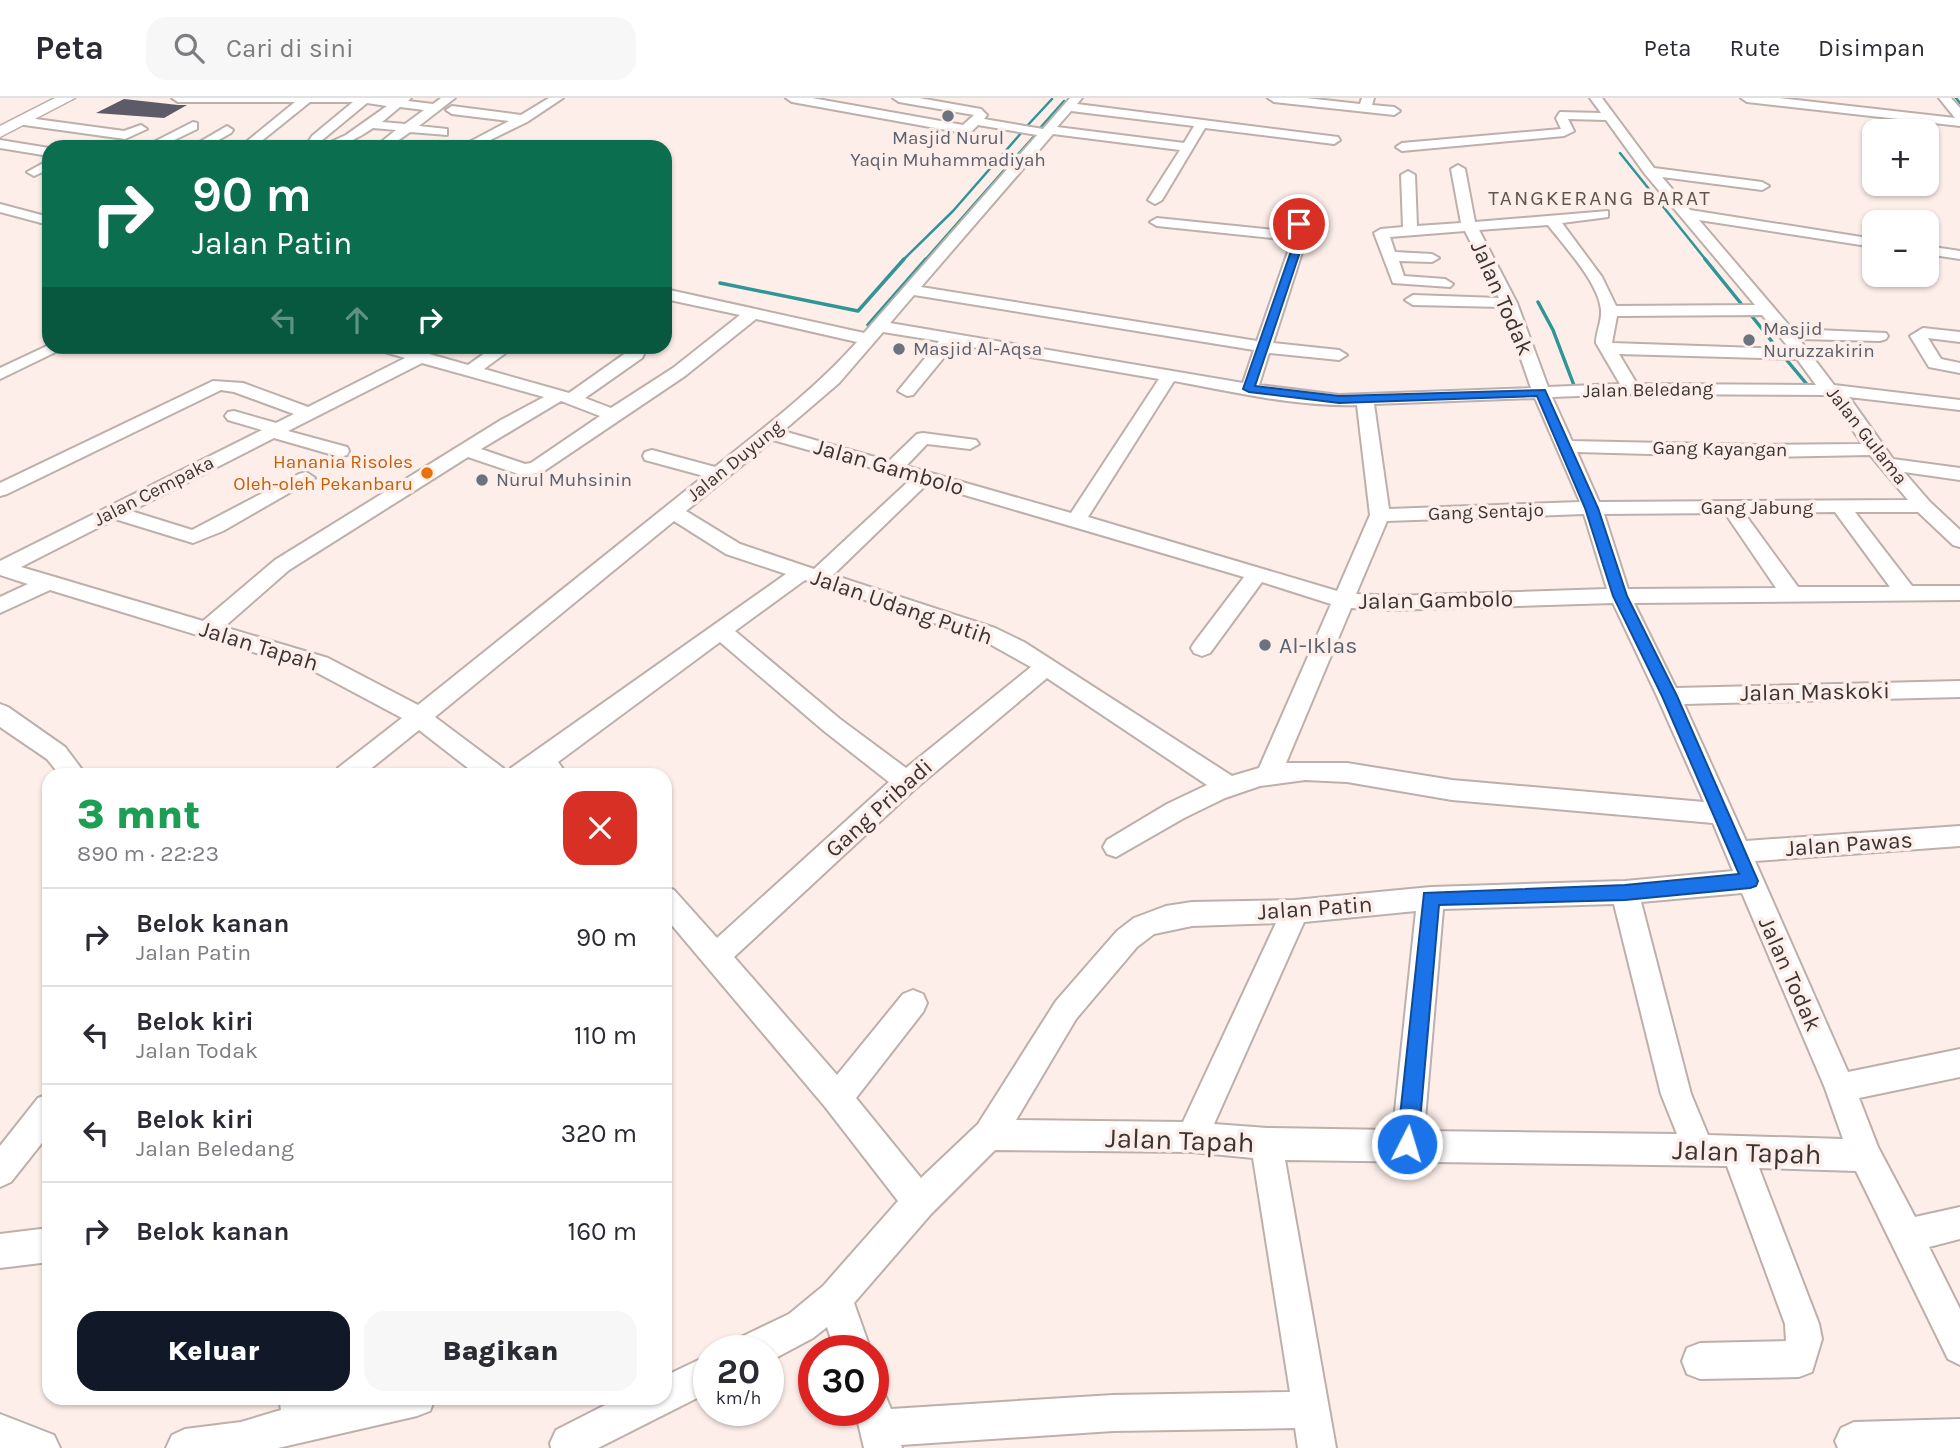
<!DOCTYPE html>
<html lang="id">
<head>
<meta charset="utf-8">
<style>
	body { margin:0; font-family:Karla,sans-serif; background:#f7f7f7; color:#2b2b33; height:100vh; display:flex; flex-direction:column; font-size:26px; white-space:nowrap }
	* { box-sizing:border-box; margin:0 }
	p { font-size:23px; color:#7c7c81 }
	.icon { flex:none; width:38px; height:38px; fill:none; stroke:currentColor; stroke-width:2; stroke-linecap:round; stroke-linejoin:round }
	.map { position:relative; flex:1; overflow:hidden }
	.sheet { position:absolute; left:42px; top:670px; width:630px; height:637px; display:flex; flex-direction:column; background:#fff; border-radius:21px; box-shadow:0 2px 5px #0004 }
	.sheet>* { flex:none }
	.top-card { position:absolute; left:42px; top:42px; width:630px; height:214px; border-radius:21px; box-shadow:0 2px 5px #0004; background:#0b6e4f; color:#fff; overflow:hidden }
	.controls { position:absolute; left:1862px; top:21px; display:grid; gap:14px }
	.controls a { display:grid; place-items:center; width:77px; height:77px; border-radius:14px; background:#fff; box-shadow:0 2px 5px #0004; font-size:35px }
	.speed { position:absolute; left:693px; top:1237px; display:flex; gap:14px; font-size:35px; font-weight:700; text-align:center }
	.speed>* { display:grid; place-content:center; width:91px; height:91px; border-radius:50%; background:#fff; box-shadow:0 2px 5px #0004; line-height:1 }
	.speed small { font-size:18px; font-weight:400 }
	.speed .limit { border:10px solid #d22; background:#fff; color:#111 }
	.pin { position:absolute; display:grid; place-items:center; width:60px; height:60px; color:#fff; margin:-30px; border:4px solid #fff; border-radius:50%; box-shadow:0 2px 7px #0007 }
	.me { position:absolute; width:77px; margin:-38px; rotate:5deg; stroke-linejoin:round; filter:drop-shadow(0 0 5px #0008) }
	.turn { display:flex; align-items:center; gap:24px; height:147px; padding:0 35px; font-size:32px }
	.turn .icon { width:91px; height:91px; stroke-width:2.5 }
	.turn b { display:block; font-size:49px; line-height:60px }
	.lanes { display:flex; align-items:center; height:66px; padding:0 35px; background:#0003; justify-content:center; gap:35px; direction:ltr }
	.lanes .off { opacity:.35 }
	.round { display:grid; place-items:center; flex:none; width:74px; height:74px; border-radius:21px; background:#f7f7f7 }
	.head { display:flex; align-items:center; justify-content:space-between; height:119px; padding:0 35px }
	h1 { font-size:42px; font-weight:800; line-height:52px; color:#1e9e55 }
	.cta { display:flex; gap:14px; margin-top:auto; padding:14px 35px }
	.cta a { flex:1; height:80px; border-radius:21px; background:#111827; color:#fff; font-size:28px; font-weight:800; line-height:80px; text-align:center }
	.cta a+a { background:#f7f7f7; color:#2b2b33 }
	ul { padding:0; list-style:none }
	li { display:flex; align-items:center; gap:21px; height:98px; padding:0 35px; border-top:2px solid #e1e1e2 }
	li div { flex:1 }
	li b { display:block; font-size:26px }
	li em { font-style:normal }
	header { display:flex; align-items:center; gap:42px; box-sizing:border-box; height:98px; padding:0 35px; background:#fff; border-bottom:2px solid #e1e1e2 }
	header strong { font-size:33px }
	nav { display:flex; gap:38px; margin-inline-start:auto; font-size:24px }
	.search { width:490px; height:63px; background:#f7f7f7; display:flex; align-items:center; gap:18px; box-sizing:border-box; padding:0 24px; border-radius:21px; color:#7c7c81; font-size:26px }
	.map>svg:first-child { display:block }
</style>
</head>
<body>
<header>
<strong>Peta</strong>
<div class="search"><svg class="icon" aria-label="search" viewBox="0 0 24 24"><circle cx="10" cy="10" r="6"/><path d="M15 15l6 6"/></svg>Cari di sini</div>
<nav><a>Peta</a><a>Rute</a><a>Disimpan</a></nav>
</header>
<div class="map">
<svg width="1960" height="1350" viewBox="0 0 1960 1350">
	<rect width="100%" height="100%" fill="#fdeee9"/>
	<g fill="none" stroke-linecap="round" stroke-linejoin="round">
		<!-- stream-far1 -->
		<path stroke="#2f9597" stroke-width="2.5" d="M 1956,0 L 1960,5
			M 1027,28 L 1052,1
			M 1040,30 L 1064,3
			M 1620,55 L 1706,162
			M 903,162 L 953,113 L 1022,34
			M 925,162 L 1036,36"/>
		<!-- stream -->
		<path stroke="#2f9597" stroke-width="3.5" d="M 1705,161 L 1743,208
			M 720,185 L 858,213 L 904,161
			M 1538,204 L 1553,232 L 1575,290
			M 1751,217 L 1777,250
			M 868,227 L 926,161
			M 1785,260 L 1810,290"/>
	</g>
	<!-- building -->
	<path fill="#5b5c67" d="M 124,1 L 178,7 L 187,7 L 164,20 L 96,15 Z"/>
	<g fill="none" stroke-linecap="round" stroke-linejoin="round">
		<defs>
			<path id="minor" d="M 172,0 L 411,0 L 408,3 L 433,6 L 441,0 L 455,0 L 419,28 L 447,31 L 447,37 L 410,34 L 389,49 L 375,49 L 396,32 L 373,30 C 349,46 338,50 309,49 L 307,46 L 312,38 L 353,4 L 310,4 L 254,49 L 240,49 L 295,4 L 178,4 ZM 367,5 L 387,8 L 346,37 L 322,48 L 321,43 ZM 400,9 L 424,12 L 405,26 L 382,24 Z
				M 549,0 L 563,0 L 527,24 L 476,49 L 460,49 L 509,23 L 452,16 L 446,12 L 452,8 L 521,17 Z
				M 786,0 L 812,0 L 963,27 L 974,17 L 899,4 L 893,0 L 919,0 L 981,11 L 987,17 L 984,21 L 1043,31 L 1070,0 L 1082,0 L 1077,6 L 1338,39 L 1340,42 L 1334,46 L 1205,30 L 1162,102 L 1155,106 L 1148,102 L 1180,52 L 1053,36 L 921,189 L 1257,243 L 1292,142 L 1157,128 L 1150,124 L 1157,120 L 1293,134 L 1291,108 L 1298,104 L 1303,105 L 1307,139 L 1273,245 L 1339,252 L 1347,257 L 1339,262 L 1269,255 L 1259,287 L 1339,297 L 1531,290 L 1503,209 L 1413,207 L 1405,202 L 1413,197 L 1499,200 L 1465,133 L 1390,139 L 1395,154 L 1432,156 L 1439,160 L 1432,164 L 1399,163 L 1404,178 L 1445,181 L 1453,186 L 1450,189 L 1393,185 L 1374,135 L 1381,131 L 1403,129 L 1401,77 L 1408,73 L 1415,77 L 1417,128 L 1461,125 L 1451,71 L 1458,67 L 1465,71 L 1475,124 L 1608,113 L 1608,119 L 1562,125 L 1602,179 L 1616,208 L 1755,207 L 1645,76 L 1606,22 L 1568,21 L 1574,33 L 1564,38 L 1402,53 L 1396,49 L 1402,45 L 1561,31 L 1556,20 L 1560,14 L 1601,15 L 1590,0 L 1602,0 L 1654,70 L 1762,84 L 1769,88 L 1762,92 L 1662,79 L 1690,112 L 1874,141 L 1874,149 L 1699,122 L 1792,231 L 1886,235 L 1888,238 L 1886,241 L 1880,243 L 1799,241 L 1834,287 L 1960,302 L 1960,312 L 1849,299 L 1893,361 L 1960,370 L 1960,382 L 1904,374 L 1930,404 L 1960,432 L 1960,449 L 1953,447 L 1918,414 L 1855,414 L 1912,488 L 1960,488 L 1960,502 L 1634,505 L 1676,590 L 1960,583 L 1960,599 L 1684,606 L 1746,743 L 1960,728 L 1960,748 L 1755,763 L 1848,974 L 1960,951 L 1960,979 L 1859,1000 L 1878,1049 L 1915,1119 L 1960,1109 L 1960,1141 L 1929,1149 L 1960,1211 L 1960,1267 L 1948,1261 L 1856,1073 L 1759,1070 L 1819,1226 L 1822,1241 L 1812,1274 L 1799,1279 L 1700,1281 L 1687,1276 L 1682,1263 L 1687,1250 L 1700,1245 L 1786,1243 L 1785,1226 L 1727,1068 L 1285,1062 L 1336,1350 L 1298,1350 L 1295,1330 L 1113,1333 L 901,1347 L 902,1350 L 864,1350 L 855,1312 L 873,1312 L 873,1294 L 886,1299 L 891,1311 L 1113,1297 L 1290,1294 L 1253,1060 L 1192,1054 L 995,1052 L 931,1116 L 854,1205 L 871,1253 L 835,1253 L 827,1229 L 813,1240 L 768,1264 L 768,1253 L 734,1253 L 739,1240 L 789,1216 L 823,1188 L 898,1103 L 826,1010 L 665,819 L 665,789 L 674,792 L 717,840 L 889,684 L 824,633 L 720,544 L 558,664 L 567,677 L 508,677 L 511,670 L 786,476 L 726,456 L 674,423 L 435,619 L 503,670 L 506,677 L 477,677 L 419,632 L 363,677 L 335,677 L 338,670 L 402,620 L 312,572 L 50,492 L 0,515 L 0,499 L 28,486 L 0,477 L 0,463 L 262,332 L 228,322 L 225,318 L 228,314 L 234,313 L 276,325 L 294,316 L 234,294 L 221,292 L 7,396 L 0,398 L 0,385 L 213,283 L 243,285 L 308,309 L 405,260 L 375,251 L 373,248 L 401,248 L 468,267 L 495,248 L 515,248 L 484,271 L 569,295 L 630,252 L 642,252 L 644,256 L 642,260 L 585,300 L 611,310 L 673,270 L 740,217 L 665,201 L 665,191 L 864,235 L 1037,37 L 978,27 L 972,33 L 963,35 L 792,4 ZM 1071,13 L 1194,28 L 1184,45 L 1057,29 ZM 1548,127 C 1564,148 1599,185 1601,212 C 1602,223 1596,234 1596,245 L 1620,286 L 1548,289 L 1517,205 L 1479,132 ZM 914,197 L 1254,252 L 1243,285 L 890,225 ZM 1762,217 L 1790,251 L 1612,245 L 1617,218 ZM 756,221 L 857,244 C 814,292 765,329 715,369 L 652,352 L 645,354 L 643,358 L 645,362 L 704,378 L 418,607 L 328,560 L 224,529 L 289,472 L 468,359 L 524,378 L 544,373 L 685,278 ZM 883,234 L 939,243 L 898,293 L 907,298 L 913,297 L 955,246 L 1159,281 L 1071,415 L 906,368 L 927,346 L 970,351 L 979,346 L 976,342 L 923,335 L 917,336 L 889,363 L 783,333 L 839,285 ZM 1619,256 L 1797,261 L 1816,287 L 1637,286 ZM 422,265 L 544,299 L 501,322 L 275,462 L 203,523 L 21,469 L 115,421 L 193,445 L 223,433 L 315,380 L 306,374 L 299,376 L 192,432 L 131,413 L 274,340 L 340,359 L 347,357 L 349,353 L 347,349 L 288,333 ZM 1174,283 C 1234,294 1297,309 1357,307 L 1370,417 L 1337,493 L 1088,419 ZM 1631,296 L 1825,297 L 1834,303 L 1862,346 L 1758,347 L 1572,343 L 1552,299 ZM 1535,300 L 1580,404 L 1389,411 L 1374,306 ZM 561,303 L 600,318 L 531,365 L 525,366 L 481,351 ZM 773,342 L 911,381 L 814,471 L 740,446 L 686,413 ZM 1577,354 L 1758,359 L 1870,357 L 1908,402 L 1599,404 ZM 927,386 L 1244,479 L 1194,545 L 1191,550 L 1194,555 L 1202,558 L 1210,555 L 1262,484 L 1331,506 L 1259,670 L 1232,678 L 1024,544 L 995,530 L 833,477 ZM 1835,414 L 1890,489 L 1798,489 L 1744,415 ZM 1725,415 L 1776,490 L 1628,491 L 1604,416 ZM 1584,416 L 1607,491 L 1393,498 L 1356,496 L 1387,423 ZM 805,482 L 979,540 L 1031,569 L 906,670 L 840,621 L 735,533 ZM 1613,505 L 1657,598 L 1704,704 L 1452,682 L 1347,665 L 1286,665 L 1351,510 L 1393,512 ZM 1047,580 L 1207,687 L 1167,706 L 1107,742 L 1103,749 L 1107,756 L 1116,759 L 1184,720 L 1225,700 L 1260,688 L 1305,682 L 1347,684 L 1452,702 L 1713,725 L 1733,773 L 1625,783 L 1431,789 L 1295,802 L 1192,804 L 1166,808 L 1134,820 L 1117,833 L 1056,903 L 978,1026 L 921,1080 L 856,1000 L 923,914 L 927,905 L 923,896 L 913,892 L 903,896 L 837,977 L 734,859 L 915,691 ZM 1742,795 L 1825,990 L 1843,1041 L 1708,1037 L 1691,996 L 1641,804 ZM 1614,806 L 1661,996 L 1677,1036 L 1424,1033 L 1443,811 ZM 1416,813 L 1393,1032 L 1267,1030 L 1214,1026 L 1304,824 ZM 1276,825 L 1183,1024 L 1016,1022 L 1076,921 L 1137,849 L 1154,836 L 1192,828 Z
				M 1268,0 L 1306,0 L 1360,6 L 1362,0 L 1374,0 L 1372,7 L 1394,9 L 1400,13 L 1394,17 L 1274,4 Z
				M 1741,0 L 1779,0 L 1955,20 L 1939,0 L 1951,0 L 1960,10 L 1960,28 L 1747,4 Z
				M 21,19 L 124,33 L 141,27 L 147,31 L 125,41 L 17,26 L 15,23 Z
				M 193,24 L 197,25 L 197,31 L 160,49 L 144,49 Z
				M 227,28 L 233,32 L 231,35 L 206,49 L 191,49 Z
				M 0,42 L 49,50 L 49,58 L 0,50 Z
				M 49,62 L 49,71 L 34,78 L 27,74 Z
				M 0,106 L 49,119 L 49,127 L 0,114 Z
				M 1927,148 L 1960,153 L 1960,161 L 1927,156 Z
				M 1923,230 L 1960,234 L 1960,244 L 1928,240 L 1941,261 L 1960,265 L 1960,275 L 1929,269 L 1910,238 Z
				M 49,247 L 68,248 L 0,281 L 0,270 Z
				M 0,606 L 8,609 L 65,649 L 86,677 L 60,677 L 47,661 L 0,629 Z
				M 49,996 L 49,1036 L 11,1084 L 0,1089 L 0,1048 L 38,1000 Z
				M 49,1130 L 49,1164 L 0,1170 L 0,1136 Z
				M 709,1257 L 709,1294 L 598,1350 L 551,1350 L 550,1345 L 556,1332 L 619,1300 L 665,1300 L 665,1278 Z
				M 279,1300 L 315,1300 L 316,1303 L 328,1300 L 435,1300 L 430,1313 L 417,1318 L 278,1350 L 166,1350 L 172,1337 L 185,1331 L 241,1324 L 281,1312 Z
				M 0,1316 L 54,1337 L 60,1350 L 0,1350 Z
				M 1960,1321 L 1960,1350 L 1838,1350 L 1835,1343 L 1841,1330 L 1854,1324 Z"/>
			<path id="major" d="M 55,0 L 75,0 L 0,39 L 0,28 Z"/>
		</defs>
		<!-- minor casing -->
		<use href="#minor" stroke="#bdafaa" stroke-width="4"/>
		<!-- major casing -->
		<use href="#major" stroke="#bdafaa" stroke-width="3"/>
		<!-- minor -->
		<use href="#minor" fill="#fff" fill-rule="evenodd"/>
		<!-- major -->
		<use href="#major" fill="#fff" fill-rule="evenodd"/>
	</g>
	<!-- route -->
	<path fill="#1a73e8" stroke="#114b97" stroke-width="2" d="M 1296,124 L 1304,126 L 1305,139 L 1255,288 L 1339,298 L 1545,292 L 1598,410 L 1627,498 L 1677,598 L 1758,783 L 1756,788 L 1750,790 L 1625,802 L 1439,807 L 1418,1046 L 1415,1054 L 1407,1057 L 1400,1054 L 1397,1046 L 1424,795 L 1625,787 L 1739,776 L 1662,598 L 1613,498 L 1585,410 L 1537,298 L 1339,305 L 1249,294 L 1243,291 L 1296,139 Z"/>
	<!-- markers -->
	<g fill="#6b7280" stroke="#fdeee9" stroke-width="2.5">
		<circle cx="948" cy="18" r="7"/>
		<circle cx="1749" cy="242" r="7"/>
		<circle cx="899" cy="251" r="7"/>
		<circle cx="482" cy="382" r="7"/>
		<circle cx="1265" cy="547" r="7"/>
	</g>
	<circle fill="#e8710a" stroke="#fdeee9" stroke-width="2.5" cx="427" cy="375" r="7"/>
	<g text-anchor="middle" dominant-baseline="central" stroke-width="7" stroke-linejoin="round" paint-order="stroke">
		<!-- far-worship labels -->
		<g font-size="19" fill="#5b616d" stroke="#fdeee9" text-anchor="start">
			<text x="948" y="40" text-anchor="middle">Masjid Nurul<tspan x="948" dy="22">Yaqin Muhammadiyah</tspan></text>
			<text x="1763" y="231">Masjid<tspan x="1763" dy="22">Nuruzzakirin</tspan></text>
			<text x="913" y="251">Masjid Al-Aqsa</text>
			<text x="496" y="382">Nurul Muhsinin</text>
		</g>
		<!-- far-street labels -->
		<g font-size="19" fill="#3a3432" stroke="#fdeee9">
			<text transform="translate(1648 292) rotate(-1)">Jalan Beledang</text>
			<text transform="translate(1867 338) rotate(52)">Jalan Gulama</text>
			<text transform="translate(1720 351) rotate(1)">Gang Kayangan</text>
			<text transform="translate(735 363) rotate(-39)">Jalan Duyung</text>
			<text transform="translate(154 393) rotate(-27)">Jalan Cempaka</text>
			<text x="1757" y="410">Gang Jabung</text>
			<text transform="translate(1486 414) rotate(-2)">Gang Sentajo</text>
		</g>
		<!-- far-food labels -->
		<g font-size="19" fill="#c56008" stroke="#fdeee9" text-anchor="end">
			<text x="413" y="364">Hanania Risoles<tspan x="413" dy="22">Oleh-oleh Pekanbaru</tspan></text>
		</g>
		<!-- far-quarter labels -->
		<g font-size="21" letter-spacing="2" fill="#60544f" stroke="#fdeee9">
			<text x="1600" y="100">TANGKERANG BARAT</text>
		</g>
		<!-- street labels -->
		<g font-size="23" fill="#3a3432" stroke="#fdeee9">
			<text transform="translate(1502 200) rotate(66)">Jalan Todak</text>
			<text transform="translate(889 369) rotate(16)">Jalan Gambolo</text>
			<text transform="translate(1436 502) rotate(-1)">Jalan Gambolo</text>
			<text transform="translate(902 509) rotate(19)">Jalan Udang Putih</text>
			<text transform="translate(259 548) rotate(17)">Jalan Tapah</text>
			<text transform="translate(1815 594) rotate(-1)">Jalan Maskoki</text>
			<text transform="translate(879 710) rotate(-42)">Gang Pribadi</text>
			<text transform="translate(1849 746) rotate(-4)">Jalan Pawas</text>
			<text transform="translate(1315 810) rotate(-4)">Jalan Patin</text>
			<text transform="translate(1790 876) rotate(66)">Jalan Todak</text>
		</g>
		<!-- worship labels -->
		<g font-size="23" fill="#5b616d" stroke="#fdeee9" text-anchor="start">
			<text x="1279" y="547">Al-Iklas</text>
		</g>
		<!-- near-street labels -->
		<g font-size="28" fill="#3a3432" stroke="#fdeee9">
			<text transform="translate(1180 1042) rotate(2)">Jalan Tapah</text>
			<text transform="translate(1747 1054) rotate(2)">Jalan Tapah</text>
		</g>
	</g>
</svg>
<div class="controls">
<a>+</a>
<a>−</a>
</div>
<div class="speed"><div>20<small>km/h</small></div><div class="limit">30</div></div>
<div class="pin" style="left:1299px;top:126px;background:#d93025"><svg class="icon" aria-label="arrive" viewBox="0 0 24 24"><path d="M6 21V4h12l-3 4 3 4H6"/></svg></div>
<svg class="me" style="left:1407px;top:1046px" viewBox="-20 -20 40 40"><circle r="17" fill="#1a73e8" stroke="#fff" stroke-width="3"/><path d="M0-11L8 9 0 5-8 9z" fill="#fff"/></svg>
<div class="top-card">
<div class="turn"><svg class="icon" aria-label="right" viewBox="0 0 24 24"><path d="M7 20v-9h11M14 6l5 5-5 5"/></svg><div><b>90 m</b>Jalan Patin</div></div>
<div class="lanes"><svg class="icon off" aria-label="left" viewBox="0 0 24 24"><path d="M17 20v-9H6M10 6l-5 5 5 5"/></svg><svg class="icon off" aria-label="ahead" viewBox="0 0 24 24"><path d="M12 20V5M6 11l6-6 6 6"/></svg><svg class="icon" aria-label="right" viewBox="0 0 24 24"><path d="M7 20v-9h11M14 6l5 5-5 5"/></svg></div>
</div>
<section class="sheet">
<div class="head"><div><h1>3 mnt</h1><p>890 m · 22:23</p></div><a class="round" style="background:#d93025;color:#fff"><svg class="icon" aria-label="close" viewBox="0 0 24 24"><path d="M6 6l12 12M18 6L6 18"/></svg></a></div>
<ul>
<li><svg class="icon" aria-label="right" viewBox="0 0 24 24"><path d="M7 20v-9h11M14 6l5 5-5 5"/></svg><div><b>Belok kanan</b><p>Jalan Patin</p></div><em>90 m</em></li>
<li><svg class="icon" aria-label="left" viewBox="0 0 24 24"><path d="M17 20v-9H6M10 6l-5 5 5 5"/></svg><div><b>Belok kiri</b><p>Jalan Todak</p></div><em>110 m</em></li>
<li><svg class="icon" aria-label="left" viewBox="0 0 24 24"><path d="M17 20v-9H6M10 6l-5 5 5 5"/></svg><div><b>Belok kiri</b><p>Jalan Beledang</p></div><em>320 m</em></li>
<li><svg class="icon" aria-label="right" viewBox="0 0 24 24"><path d="M7 20v-9h11M14 6l5 5-5 5"/></svg><div><b>Belok kanan</b></div><em>160 m</em></li>
</ul>
<div class="cta"><a>Keluar</a><a>Bagikan</a></div>
</section>
</div>
</body>
</html>
